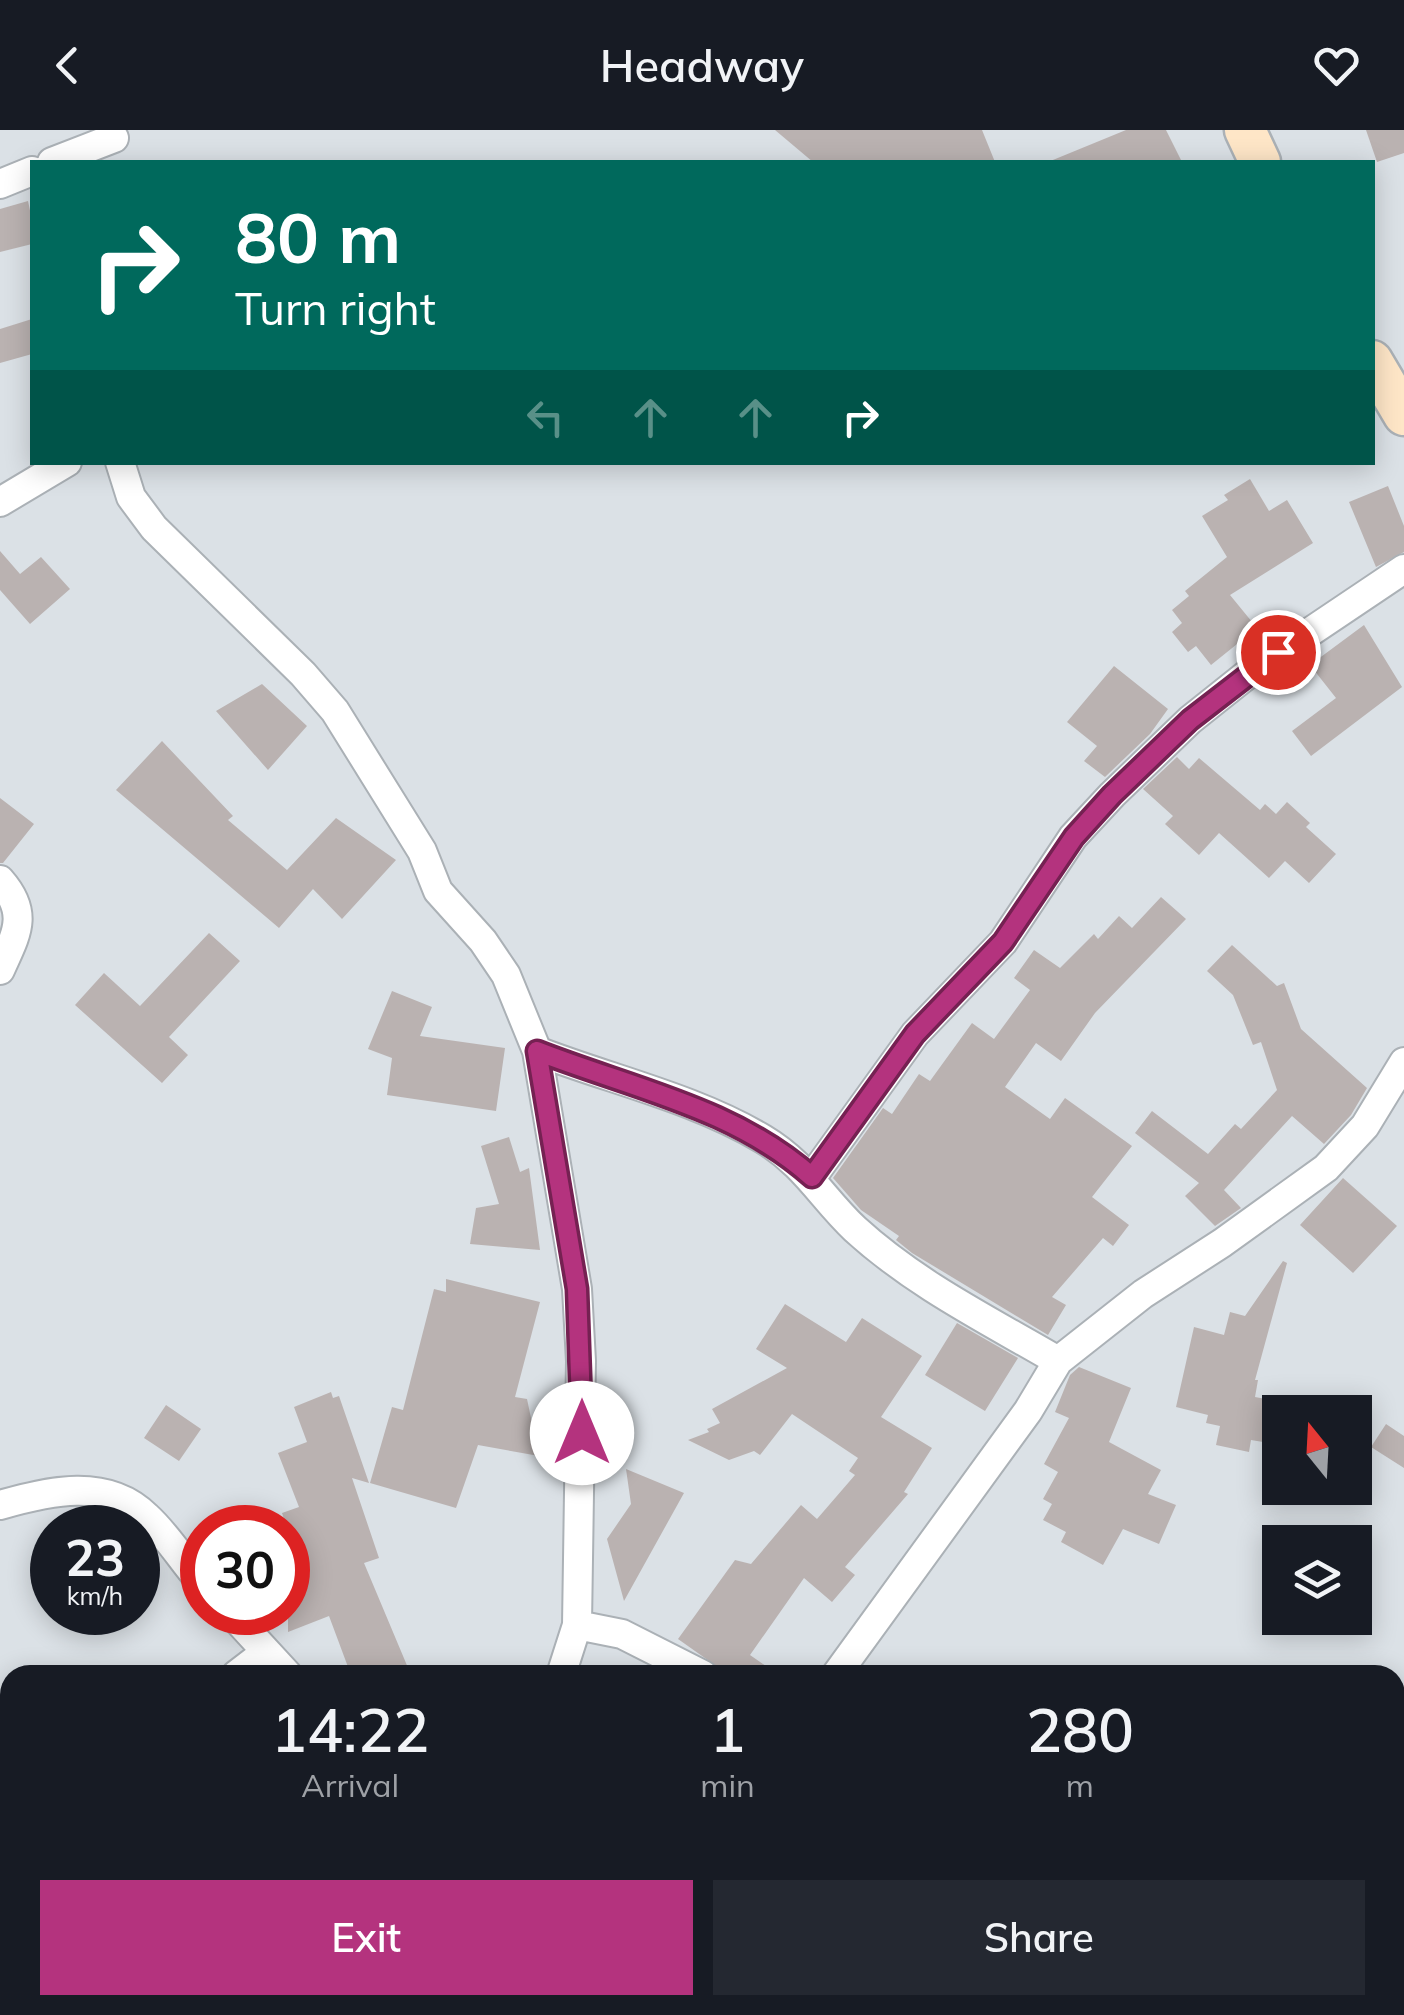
<!DOCTYPE html>
<html lang="en">
<head>
<meta charset="utf-8">
<style>
	body { margin:0; font-family:Mulish,sans-serif; background:#242831; color:#f1f3f6; height:100vh; display:flex; flex-direction:column; font-size:38px; white-space:nowrap }
	* { box-sizing:border-box; margin:0 }
	p { font-size:32px; color:#9ea1a6 }
	.icon { flex:none; width:55px; height:55px; fill:none; stroke:currentColor; stroke-width:2; stroke-linecap:round; stroke-linejoin:round }
	.map { position:relative; flex:1; overflow:hidden }
	.panel { position:absolute; left:0px; top:1535px; width:1405px; height:350px; display:flex; flex-direction:column; background:#171b24; border-radius:30px 30px 0 0; box-shadow:0 5px 25px #0003 }
	.panel>* { flex:none }
	.banner { position:absolute; left:30px; top:30px; width:1345px; height:305px; border-radius:0px; box-shadow:0 5px 25px #0003; background:#00695c; color:#fff; overflow:hidden }
	.needle { width:65px; rotate:342deg }
	.controls { position:absolute; left:1262px; top:1265px; display:grid; gap:20px }
	.controls a { display:grid; place-items:center; width:110px; height:110px; border-radius:0px; background:#171b24; box-shadow:0 5px 25px #0003; font-size:50px }
	.speed { position:absolute; left:30px; top:1375px; display:flex; gap:20px; font-size:50px; font-weight:700; text-align:center }
	.speed>* { display:grid; place-content:center; width:130px; height:130px; border-radius:50%; background:#171b24; box-shadow:0 5px 25px #0003; line-height:1 }
	.speed small { font-size:25px; font-weight:400 }
	.speed .limit { border:15px solid #d22; background:#fff; color:#111 }
	.pin { position:absolute; display:grid; place-items:center; width:85px; height:85px; color:#fff; margin:-42px; border:5px solid #fff; border-radius:50%; box-shadow:0 2px 10px #0007 }
	.me { position:absolute; width:110px; margin:-55px; rotate:0deg; stroke-linejoin:round; filter:drop-shadow(0 0 8px #0008) }
	.turn { display:flex; align-items:center; gap:35px; height:210px; padding:0 40px; font-size:45px }
	.turn .icon { width:130px; height:130px; stroke-width:2.5 }
	.turn b { display:block; font-size:70px; line-height:85px }
	.lanes { display:flex; align-items:center; height:95px; padding:0 40px; background:#0003; justify-content:center; gap:50px; direction:ltr }
	.lanes .off { opacity:.35 }
	.eta { display:flex; justify-content:space-evenly; align-items:center; height:170px; text-align:center }
	.eta b { font-size:60px; font-weight:600; line-height:70px }
	.cta { display:flex; gap:20px; margin-top:auto; padding:20px 40px }
	.cta a { flex:1; height:115px; border-radius:0px; background:#b4337e; color:#fff; font-size:40px; font-weight:600; line-height:115px; text-align:center }
	.cta a+a { background:#242831; color:#f1f3f6 }
	header { display:flex; justify-content:space-between; align-items:center; height:130px; padding:0 40px; background:#171b24; font-size:45px; font-weight:600 }
	.map>svg:first-child { display:block }
</style>
</head>
<body>
<header><svg class="icon" aria-label="back" viewBox="0 0 24 24"><path d="M15 5l-7 7 7 7"/></svg>Headway<svg class="icon" aria-label="heart" viewBox="0 0 24 24"><path d="M12 20l-8-8c-3-5 5-10 8-4 3-6 11-1 8 4z"/></svg></header>
<div class="map">
<svg width="1404" height="1885" viewBox="0 0 1404 1885">
	<rect width="100%" height="100%" fill="#dbe1e6"/>
	<!-- building -->
	<path fill="#bab2b1" d="M 775,0 L 982,0 L 995,32 L 813,32 Z
		M 1126,0 L 1166,0 L 1182,32 L 1048,32 Z
		M 1366,0 L 1404,0 L 1404,23 L 1377,32 Z
		M 28,71 L 32,90 L 32,114 L 0,122 L 0,79 Z
		M 32,189 L 32,224 L 0,233 L 0,199 Z
		M 1250,349 L 1269,381 L 1287,370 L 1313,413 L 1230,465 L 1257,498 L 1211,535 L 1196,516 L 1188,522 L 1172,502 L 1182,493 L 1172,480 L 1189,466 L 1185,461 L 1227,427 L 1202,386 L 1228,370 L 1224,365 Z
		M 1388,356 L 1404,396 L 1404,422 L 1376,437 L 1349,372 Z
		M 0,421 L 20,444 L 41,427 L 70,459 L 30,494 L 0,460 Z
		M 1364,495 L 1402,557 L 1311,626 L 1292,601 L 1336,568 L 1310,535 Z
		M 1114,536 L 1168,579 L 1150,604 L 1105,647 L 1084,631 L 1097,616 L 1067,592 Z
		M 262,554 L 307,596 L 268,640 L 216,581 Z
		M 162,611 L 233,686 L 228,690 L 287,740 L 336,688 L 396,730 L 342,789 L 313,759 L 279,798 L 116,660 Z
		M 1177,627 L 1189,639 L 1199,628 L 1260,680 L 1265,674 L 1276,684 L 1287,672 L 1310,693 L 1306,697 L 1336,724 L 1309,753 L 1285,731 L 1269,748 L 1219,703 L 1199,725 L 1165,694 L 1173,686 L 1143,659 Z
		M 0,668 L 34,694 L 3,733 L 0,733 Z
		M 1161,767 L 1186,789 L 1095,883 L 1061,931 L 1036,913 L 1005,957 L 1050,989 L 1065,968 L 1132,1016 L 1092,1067 L 1129,1095 L 1113,1116 L 1103,1108 L 1052,1167 L 1066,1175 L 1048,1205 L 912,1123 L 896,1110 L 899,1106 L 861,1080 L 833,1048 L 883,978 L 892,984 L 919,944 L 930,951 L 972,893 L 994,909 L 1030,860 L 1014,848 L 1034,820 L 1060,838 L 1094,804 L 1098,809 L 1119,786 L 1132,798 Z
		M 209,803 L 240,831 L 169,907 L 188,925 L 162,953 L 75,875 L 104,843 L 140,876 Z
		M 1232,815 L 1277,856 L 1284,853 L 1301,899 L 1367,958 L 1351,985 L 1324,1014 L 1292,986 L 1224,1060 L 1241,1078 L 1215,1096 L 1185,1066 L 1199,1053 L 1135,1003 L 1152,981 L 1208,1024 L 1235,994 L 1241,999 L 1277,960 L 1261,912 L 1253,915 L 1233,865 L 1207,841 Z
		M 392,861 L 432,877 L 420,906 L 505,918 L 496,981 L 387,965 L 392,928 L 368,919 Z
		M 509,1007 L 520,1042 L 529,1038 L 540,1120 L 470,1114 L 476,1078 L 499,1074 L 481,1016 Z
		M 1343,1048 L 1397,1096 L 1353,1143 L 1300,1095 Z
		M 1283,1131 L 1287,1133 L 1255,1250 L 1258,1250 L 1255,1267 L 1271,1270 L 1263,1312 L 1251,1310 L 1249,1322 L 1216,1315 L 1220,1296 L 1206,1293 L 1208,1285 L 1176,1277 L 1194,1197 L 1224,1205 L 1230,1182 L 1245,1186 Z
		M 446,1149 L 540,1172 L 515,1267 L 527,1269 L 539,1326 L 478,1315 L 456,1378 L 370,1353 L 392,1277 L 403,1280 L 434,1159 L 446,1162 Z
		M 785,1174 L 846,1212 L 862,1188 L 922,1226 L 881,1287 L 932,1318 L 904,1362 L 908,1364 L 845,1437 L 855,1445 L 832,1472 L 804,1448 L 750,1525 L 779,1545 L 729,1545 L 678,1509 L 735,1430 L 751,1434 L 801,1375 L 817,1389 L 855,1345 L 849,1341 L 858,1328 L 792,1284 L 760,1325 L 754,1321 L 729,1330 L 688,1310 L 709,1302 L 707,1299 L 720,1293 L 712,1279 L 787,1238 L 756,1219 Z
		M 957,1193 L 1018,1228 L 985,1281 L 925,1245 Z
		M 1079,1237 L 1131,1258 L 1109,1312 L 1161,1340 L 1148,1364 L 1176,1375 L 1159,1414 L 1123,1399 L 1103,1435 L 1061,1412 L 1066,1402 L 1043,1390 L 1052,1374 L 1043,1369 L 1058,1342 L 1044,1334 L 1069,1288 L 1055,1282 L 1070,1245 Z
		M 331,1262 L 333,1268 L 339,1266 L 369,1353 L 352,1348 L 379,1428 L 364,1433 L 411,1545 L 351,1545 L 329,1486 L 288,1502 L 288,1401 L 282,1383 L 299,1377 L 278,1323 L 307,1312 L 294,1277 Z
		M 166,1275 L 201,1299 L 179,1331 L 144,1308 Z
		M 1386,1294 L 1404,1306 L 1404,1338 L 1371,1317 Z
		M 626,1339 L 684,1363 L 624,1471 L 607,1409 L 631,1374 Z"/>
	<g fill="none" stroke-linecap="round" stroke-linejoin="round">
		<defs>
			<path id="street" d="M 52,32 L 114,8
				M 0,54 L 32,41
				M 120,332 L 131,367 L 154,398 L 303,544 L 335,581 L 422,721 L 438,761 L 483,811 L 506,845 L 537,921 L 577,1159 L 581,1231 L 577,1495 L 561,1545
				M 0,372 L 67,332
				M 0,750 C 30,784 16,804 0,840
				M 537,921 C 612,950 694,968 763,1009 C 805,1034 822,1068 855,1099 C 915,1154 988,1190 1058,1231
				M 812,1047 L 915,904 L 1003,812 L 1073,707 L 1112,665 L 1190,590 L 1249,543 L 1404,439
				M 0,1375 C 49,1361 107,1347 147,1387 C 168,1406 183,1432 202,1453
				M 230,1482 L 288,1545
				M 577,1495 L 622,1504 L 703,1545
				M 236,1545 L 266,1522
				M 836,1545 L 1028,1281 L 1058,1231 L 1143,1164 L 1222,1113 L 1326,1038 L 1365,996 L 1404,932
				M 0,1680 L 10,1676
				M 870,1875 L 871,1885
				M 1332,1875 L 1343,1885
				M 454,1885 L 456,1875"/>
			<path id="secondary" d="M 1245,0 L 1260,32
				M 1372,231 L 1404,285"/>
		</defs>
		<!-- street casing -->
		<use href="#street" stroke="#abb1b6" stroke-width="32"/>
		<!-- secondary casing -->
		<use href="#secondary" stroke="#abb1b6" stroke-width="45"/>
		<!-- street -->
		<use href="#street" stroke="#fff" stroke-width="28"/>
		<!-- secondary -->
		<use href="#secondary" stroke="#fee6c7" stroke-width="40"/>
	</g>
	<g fill="none" stroke-linecap="round" stroke-linejoin="round">
		<defs>
			<path id="route" d="M 582,1303 L 577,1159 L 537,921 C 631,958 735,978 812,1047 L 915,904 L 1003,812 L 1074,707 L 1112,665 L 1190,590 L 1278,522"/>
		</defs>
		<!-- route casing -->
		<use href="#route" stroke="#752152" stroke-width="25"/>
		<!-- route -->
		<use href="#route" stroke="#b4337e" stroke-width="18"/>
	</g>
</svg>
<div class="controls">
<a><svg class="needle" viewBox="-14 -14 28 28"><path d="M0-13l5 13h-10z" fill="#e53935"/><path d="M0 13l5-13h-10z" fill="#9ea1a6"/></svg></a>
<a><svg class="icon" aria-label="layers" viewBox="0 0 24 24"><path d="M12 4l9 5-9 5-9-5zM3 14l9 5 9-5"/></svg></a>
</div>
<div class="speed"><div>23<small>km/h</small></div><div class="limit">30</div></div>
<div class="pin" style="left:1278px;top:522px;background:#d93025"><svg class="icon" aria-label="arrive" viewBox="0 0 24 24"><path d="M6 21V4h12l-3 4 3 4H6"/></svg></div>
<svg class="me" style="left:582px;top:1303px" viewBox="-20 -20 40 40"><circle r="19" fill="#fff"/><path d="M0-13L10 11 0 6-10 11z" fill="#b4337e"/></svg>
<div class="banner">
<div class="turn"><svg class="icon" aria-label="right" viewBox="0 0 24 24"><path d="M7 20v-9h11M14 6l5 5-5 5"/></svg><div><b>80 m</b>Turn right</div></div>
<div class="lanes"><svg class="icon off" aria-label="left" viewBox="0 0 24 24"><path d="M17 20v-9H6M10 6l-5 5 5 5"/></svg><svg class="icon off" aria-label="ahead" viewBox="0 0 24 24"><path d="M12 20V5M6 11l6-6 6 6"/></svg><svg class="icon off" aria-label="ahead" viewBox="0 0 24 24"><path d="M12 20V5M6 11l6-6 6 6"/></svg><svg class="icon" aria-label="right" viewBox="0 0 24 24"><path d="M7 20v-9h11M14 6l5 5-5 5"/></svg></div>
</div>
<section class="panel">
<div class="eta">
<div><b>14:22</b><p>Arrival</p></div>
<div><b>1</b><p>min</p></div>
<div><b>280</b><p>m</p></div>
</div>
<div class="cta"><a>Exit</a><a>Share</a></div>
</section>
</div>
</body>
</html>
